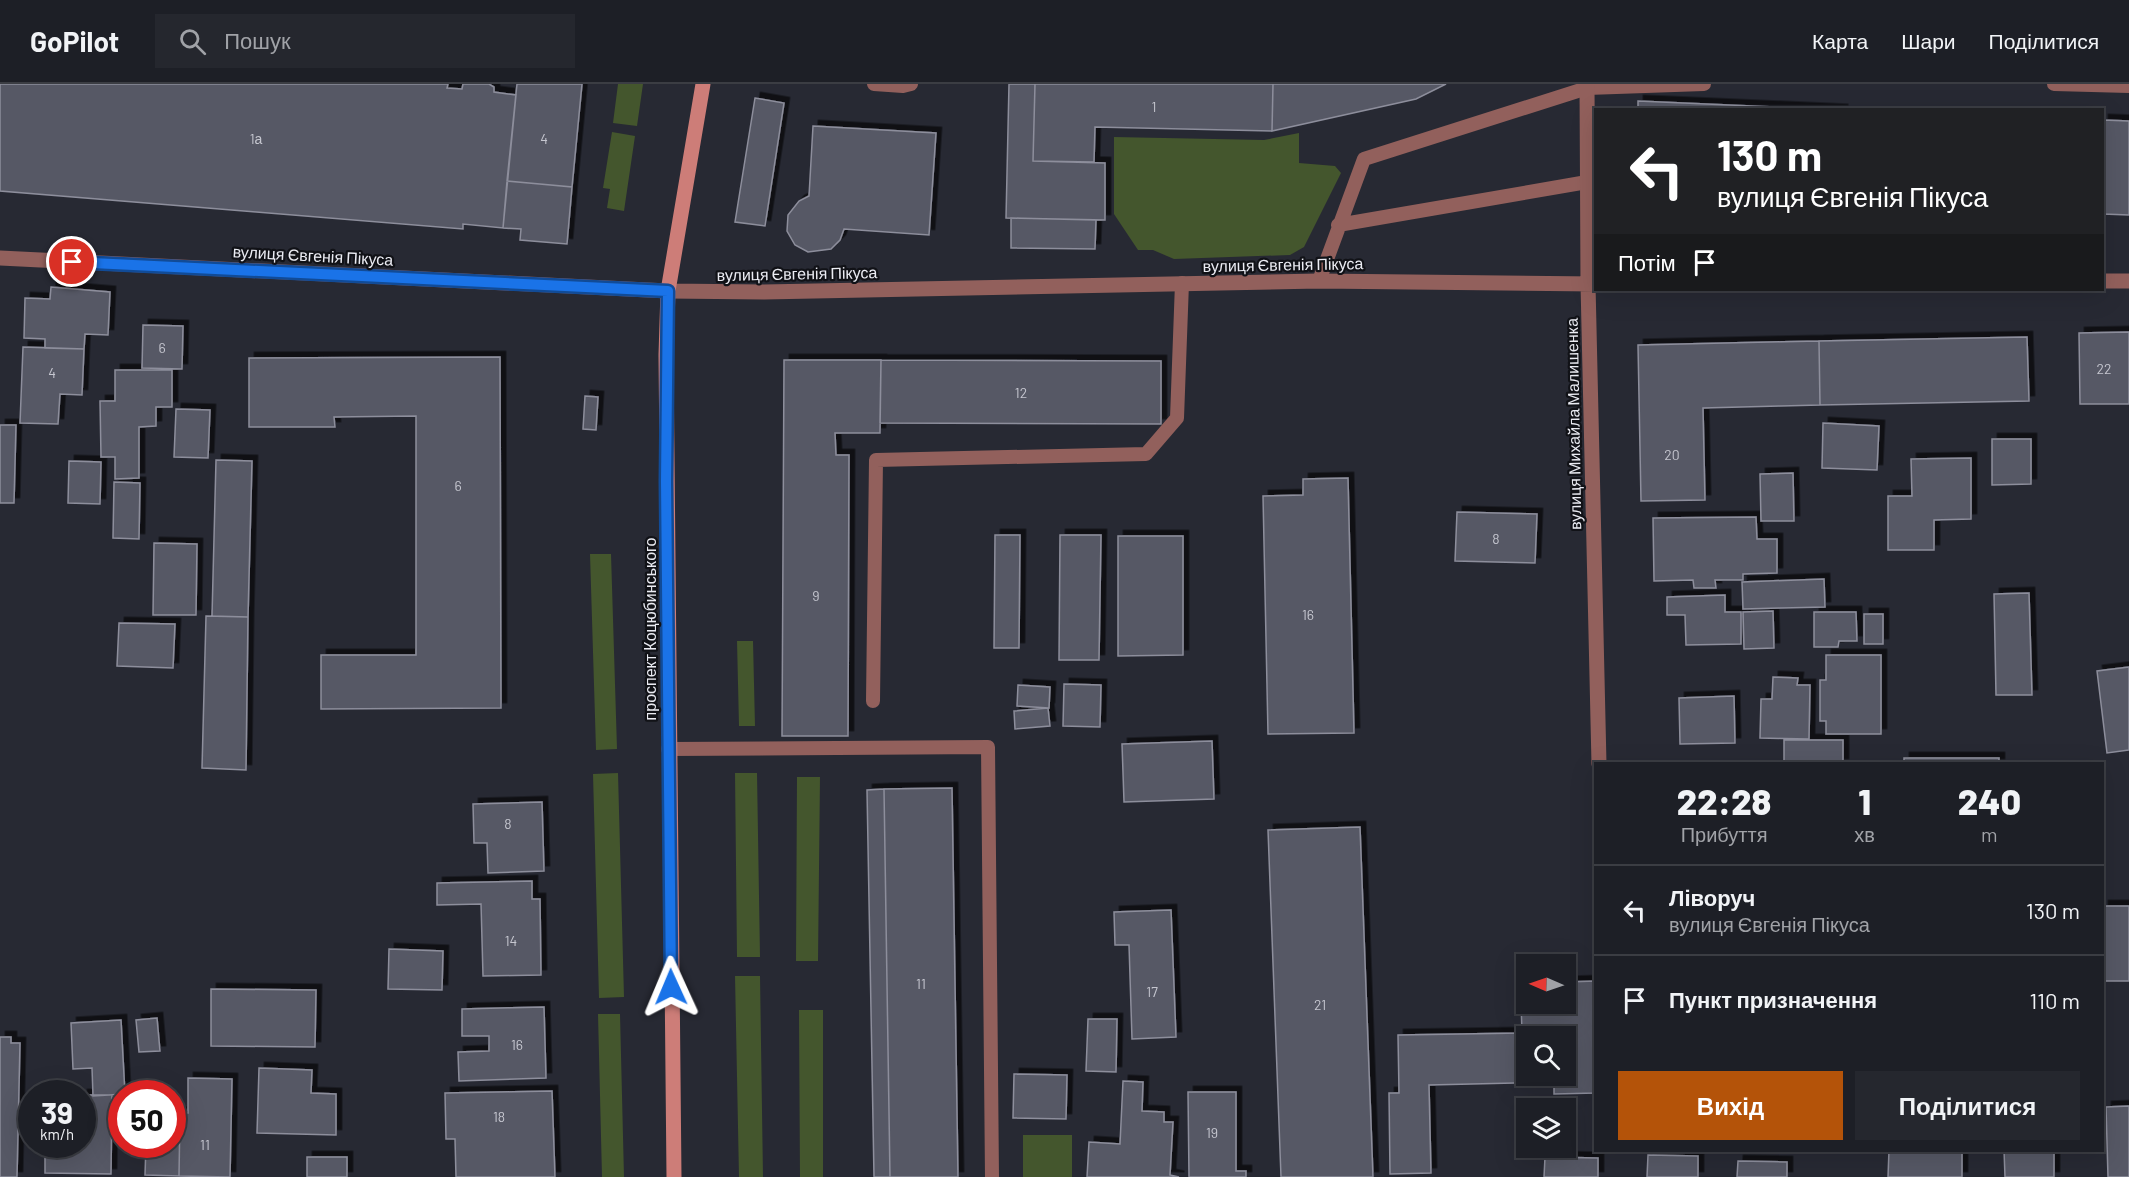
<!DOCTYPE html>
<html lang="uk">
<head>
<meta charset="utf-8">
<style>
	body { margin:0; font-family:Barlow,sans-serif; background:#25272e; color:#f1f3f6; height:100vh; display:flex; flex-direction:column; font-size:22px; white-space:nowrap }
	* { box-sizing:border-box; margin:0 }
	p { font-size:20px; color:#a0a2a7 }
	.icon { flex:none; width:33px; height:33px; fill:none; stroke:currentColor; stroke-width:2; stroke-linecap:round; stroke-linejoin:round }
	.map { position:relative; flex:1; overflow:hidden }
	.drawer { position:absolute; left:1594px; top:678px; width:510px; height:390px; display:flex; flex-direction:column; background:#1d1f26; border-radius:0px; box-shadow:0 6px 24px #0002,0 0 0 2px #3b3d43 }
	.drawer>* { flex:none }
	.banner { position:absolute; left:1594px; top:24px; width:510px; height:183px; border-radius:0px; box-shadow:0 6px 24px #0002,0 0 0 2px #3b3d43; background:#202124; color:#fff; overflow:hidden }
	.needle { width:39px; rotate:272deg }
	.fabs { position:absolute; left:1516px; top:870px; display:grid; gap:12px }
	.fabs a { display:grid; place-items:center; width:60px; height:60px; border-radius:0px; background:#1d1f26; box-shadow:0 6px 24px #0002,0 0 0 2px #3b3d43; font-size:30px }
	.speed { position:absolute; left:18px; top:996px; display:flex; gap:12px; font-size:30px; font-weight:700; text-align:center }
	.speed>* { display:grid; place-content:center; width:78px; height:78px; border-radius:50%; background:#1d1f26; box-shadow:0 6px 24px #0002,0 0 0 2px #3b3d43; line-height:1 }
	.speed small { font-size:15px; font-weight:400 }
	.speed .limit { border:9px solid #d22; background:#fff; color:#111 }
	.pin { position:absolute; display:grid; place-items:center; width:51px; height:51px; color:#fff; margin:-26px; border:3px solid #fff; border-radius:50%; box-shadow:0 2px 6px #0007 }
	.me { position:absolute; width:66px; margin:-33px; rotate:359deg; stroke-linejoin:round; filter:drop-shadow(0 0 4px #0008) }
	.turn { display:flex; align-items:center; gap:21px; height:126px; padding:0 24px; font-size:27px }
	.turn .icon { width:78px; height:78px; stroke-width:2.5 }
	.turn b { display:block; font-size:42px; line-height:51px }
	.then { display:flex; align-items:center; height:57px; padding:0 24px; background:#0003; gap:12px; font-size:22px }
	.eta { display:flex; justify-content:space-evenly; align-items:center; height:102px; text-align:center }
	.eta b { font-size:36px; font-weight:800; line-height:42px }
	.button { display:flex; gap:12px; margin-top:auto; padding:12px 24px }
	.button a { flex:1; height:69px; border-radius:0px; background:#b45309; color:#fff; font-size:24px; font-weight:800; line-height:69px; text-align:center }
	.button a+a { background:#25272e; color:#f1f3f6 }
	ul { padding:0; list-style:none }
	li { display:flex; align-items:center; gap:18px; height:90px; padding:0 24px; border-top:2px solid #3b3d43 }
	li div { flex:1 }
	li b { display:block; font-size:22px }
	li em { font-style:normal }
	header { display:flex; align-items:center; gap:36px; box-sizing:border-box; height:84px; padding:0 30px; background:#1d1f26; border-bottom:2px solid #3b3d43 }
	header strong { font-size:28px }
	nav { display:flex; gap:33px; margin-inline-start:auto; font-size:21px }
	.search { width:420px; height:54px; background:#25272e; display:flex; align-items:center; gap:15px; box-sizing:border-box; padding:0 21px; border-radius:0px; color:#a0a2a7; font-size:22px }
	.map>svg:first-child { display:block }
</style>
</head>
<body>
<header>
<strong>GoPilot</strong>
<div class="search"><svg class="icon" aria-label="search" viewBox="0 0 24 24"><circle cx="10" cy="10" r="6"/><path d="M15 15l6 6"/></svg>Пошук</div>
<nav><a>Карта</a><a>Шари</a><a>Поділитися</a></nav>
</header>
<div class="map">
<svg width="2129" height="1093" viewBox="0 0 2129 1093">
	<defs>
		<filter id="shadow"><feDropShadow dx="5.5" dy="-5.5" stdDeviation="0" flood-color="#0009"/></filter>
	</defs>
	<rect width="100%" height="100%" fill="#272933"/>
	<!-- green -->
	<path fill="#44562d" d="M 618,0 L 643,0 L 637,42 L 613,39 Z
		M 612,48 L 635,52 L 624,127 L 607,124 L 610,105 L 603,104 Z
		M 1299,49 L 1299,79 L 1335,82 L 1341,89 L 1304,163 L 1290,171 L 1174,175 L 1153,166 L 1138,166 L 1114,130 L 1114,53 L 1264,56 Z
		M 590,470 L 611,470 L 617,665 L 596,666 Z
		M 737,557 L 753,557 L 755,642 L 739,642 Z
		M 618,689 L 624,913 L 599,914 L 593,690 Z
		M 735,689 L 757,689 L 760,873 L 737,873 Z
		M 797,693 L 820,693 L 818,877 L 796,877 Z
		M 735,892 L 760,892 L 763,1093 L 739,1093 Z
		M 799,926 L 823,926 L 823,1093 L 800,1093 Z
		M 598,930 L 620,930 L 624,1093 L 602,1093 Z
		M 1023,1051 L 1072,1051 L 1072,1093 L 1023,1093 Z"/>
	<!-- building -->
	<path fill="#575965" stroke="#8d8e9c" stroke-width="1.5" fill-rule="evenodd" filter="url(#shadow)" d="M 0,0 L 448,0 L 447,4 L 462,5 L 463,0 L 489,0 L 494,3 L 494,8 L 516,11 L 503,144 L 463,140 L 463,145 L 0,107 Z
		M 517,0 L 582,0 L 572,103 L 507,97 Z
		M 1009,0 L 1035,0 L 1033,77 L 1105,79 L 1105,136 L 1006,134 Z
		M 1035,0 L 1273,0 L 1272,47 L 1095,43 L 1094,78 L 1033,77 Z
		M 1273,0 L 1446,0 L 1416,15 L 1272,47 Z
		M 755,14 L 784,19 L 765,142 L 735,138 Z
		M 1638,17 L 1843,26 L 1638,26 Z
		M 2103,36 L 2129,37 L 2129,131 L 2103,130 Z
		M 813,42 L 936,49 L 929,151 L 844,145 L 840,156 L 831,165 L 808,168 L 795,161 L 787,147 L 788,131 L 799,117 L 809,112 Z
		M 507,97 L 572,103 L 567,160 L 520,156 L 521,145 L 503,144 Z
		M 1011,134 L 1096,136 L 1095,165 L 1011,164 Z
		M 51,203 L 110,208 L 108,251 L 85,250 L 84,265 L 45,264 L 45,255 L 24,254 L 25,214 L 50,215 Z
		M 143,241 L 183,242 L 182,285 L 142,284 Z
		M 2129,248 L 2129,320 L 2080,320 L 2079,249 Z
		M 2027,253 L 2029,317 L 1820,321 L 1819,257 Z
		M 1819,257 L 1820,321 L 1703,324 L 1705,416 L 1641,417 L 1638,261 Z
		M 23,263 L 84,265 L 82,311 L 60,310 L 58,340 L 20,339 Z
		M 500,273 L 501,624 L 321,625 L 321,571 L 416,571 L 416,332 L 334,333 L 335,343 L 249,343 L 249,274 Z
		M 784,276 L 881,276 L 880,349 L 835,349 L 836,371 L 849,371 L 848,652 L 782,652 Z
		M 881,276 L 1161,277 L 1161,340 L 880,339 Z
		M 115,286 L 172,286 L 172,323 L 156,323 L 156,342 L 139,343 L 139,394 L 115,395 L 115,373 L 101,373 L 100,317 L 115,317 Z
		M 585,312 L 598,313 L 596,346 L 583,345 Z
		M 176,325 L 210,326 L 208,374 L 174,373 Z
		M 1823,339 L 1879,342 L 1877,386 L 1822,384 Z
		M 0,341 L 16,341 L 14,419 L 0,419 Z
		M 1992,355 L 2031,355 L 2031,400 L 1992,401 Z
		M 1971,374 L 1971,435 L 1934,436 L 1934,466 L 1888,466 L 1888,412 L 1912,412 L 1911,375 Z
		M 216,376 L 252,377 L 248,533 L 212,532 Z
		M 69,377 L 101,378 L 100,420 L 68,419 Z
		M 1793,389 L 1794,437 L 1761,437 L 1760,390 Z
		M 1348,394 L 1354,649 L 1268,650 L 1263,412 L 1303,411 L 1303,395 Z
		M 114,398 L 140,399 L 139,455 L 113,454 Z
		M 1457,428 L 1537,430 L 1535,479 L 1455,477 Z
		M 1756,433 L 1757,455 L 1777,455 L 1777,489 L 1743,490 L 1743,496 L 1715,496 L 1716,504 L 1694,504 L 1693,496 L 1654,497 L 1653,434 Z
		M 995,451 L 1020,451 L 1019,564 L 994,564 Z
		M 1060,451 L 1101,451 L 1099,576 L 1059,576 Z
		M 1118,452 L 1183,452 L 1183,571 L 1118,572 Z
		M 154,459 L 197,460 L 196,531 L 153,531 Z
		M 1824,495 L 1825,523 L 1743,525 L 1742,498 Z
		M 2029,509 L 2032,611 L 1996,611 L 1994,510 Z
		M 1725,511 L 1725,528 L 1741,528 L 1741,560 L 1686,561 L 1685,531 L 1667,531 L 1667,513 Z
		M 1773,527 L 1774,564 L 1744,565 L 1743,528 Z
		M 1814,528 L 1856,528 L 1857,557 L 1839,557 L 1838,563 L 1814,563 Z
		M 1864,530 L 1883,530 L 1883,560 L 1864,560 Z
		M 206,532 L 248,533 L 246,686 L 202,684 Z
		M 119,539 L 175,540 L 173,584 L 117,582 Z
		M 1826,571 L 1881,571 L 1881,650 L 1826,650 L 1826,637 L 1820,637 L 1820,596 L 1826,596 Z
		M 2129,583 L 2129,666 L 2107,669 L 2097,587 Z
		M 1773,593 L 1798,594 L 1797,601 L 1810,601 L 1809,655 L 1760,654 L 1761,615 L 1772,615 Z
		M 1064,600 L 1101,601 L 1100,643 L 1063,642 Z
		M 1018,601 L 1050,603 L 1049,624 L 1017,622 Z
		M 1734,612 L 1735,659 L 1680,660 L 1679,614 Z
		M 1048,624 L 1050,642 L 1015,645 L 1014,627 Z
		M 1784,656 L 1843,656 L 1843,680 L 1784,680 Z
		M 1212,657 L 1214,715 L 1124,718 L 1122,660 Z
		M 1904,674 L 1999,674 L 1999,680 L 1904,680 Z
		M 952,704 L 958,1093 L 890,1093 L 884,705 Z
		M 884,705 L 890,1093 L 874,1093 L 867,706 Z
		M 542,718 L 544,787 L 488,789 L 487,759 L 474,759 L 473,720 Z
		M 1360,743 L 1373,1093 L 1281,1093 L 1268,746 Z
		M 532,797 L 532,815 L 540,815 L 541,891 L 483,892 L 481,820 L 437,821 L 437,799 Z
		M 2103,822 L 2129,822 L 2129,897 L 2103,897 Z
		M 1171,826 L 1176,953 L 1132,955 L 1129,861 L 1115,861 L 1114,828 Z
		M 389,865 L 443,867 L 442,906 L 388,905 Z
		M 1596,897 L 1596,1009 L 1554,1010 L 1554,998 L 1429,1001 L 1431,1089 L 1390,1090 L 1389,1009 L 1399,1009 L 1398,951 L 1522,949 L 1521,918 L 1527,914 L 1527,920 L 1566,920 L 1566,898 ZM 1527,952 L 1566,952 L 1566,992 L 1527,992 Z
		M 211,905 L 316,906 L 315,963 L 211,962 Z
		M 544,923 L 546,994 L 459,997 L 458,968 L 489,967 L 489,952 L 462,952 L 462,925 Z
		M 157,934 L 160,967 L 139,968 L 136,936 Z
		M 1088,935 L 1117,935 L 1116,988 L 1086,987 Z
		M 121,936 L 125,1010 L 93,1012 L 92,984 L 73,985 L 71,939 Z
		M 0,953 L 11,953 L 11,959 L 20,959 L 17,1093 L 0,1093 Z
		M 259,984 L 312,986 L 311,1009 L 336,1010 L 336,1051 L 257,1049 Z
		M 1014,990 L 1067,991 L 1066,1035 L 1013,1034 Z
		M 188,994 L 232,995 L 230,1093 L 179,1092 L 180,1029 L 188,1029 Z
		M 1123,997 L 1143,998 L 1142,1027 L 1164,1028 L 1164,1038 L 1173,1038 L 1170,1091 L 1179,1093 L 1087,1093 L 1089,1058 L 1120,1060 Z
		M 552,1007 L 555,1093 L 456,1093 L 455,1055 L 446,1055 L 445,1009 Z
		M 1188,1008 L 1236,1008 L 1236,1087 L 1246,1087 L 1246,1093 L 1189,1093 Z
		M 82,1011 L 112,1011 L 111,1090 L 45,1089 L 45,1060 L 82,1060 Z
		M 2129,1022 L 2129,1093 L 2108,1093 L 2106,1023 Z
		M 172,1029 L 180,1029 L 179,1092 L 145,1091 L 146,1060 L 172,1060 Z
		M 1889,1066 L 1962,1066 L 1962,1093 L 1888,1093 Z
		M 2004,1066 L 2054,1066 L 2054,1093 L 2005,1093 Z
		M 1648,1071 L 1698,1072 L 1698,1093 L 1647,1093 Z
		M 307,1073 L 347,1073 L 347,1093 L 307,1093 Z
		M 1545,1073 L 1598,1074 L 1598,1093 L 1544,1093 Z
		M 1738,1077 L 1787,1078 L 1787,1093 L 1737,1093 Z"/>
	<g fill="none" stroke-linecap="round" stroke-linejoin="round">
		<!-- lane -->
		<path stroke="#92605c" stroke-width="14" d="M 874,0 L 903,2 L 911,0
			M 2054,0 L 2129,2
			M 1338,141 L 1587,98
			M 1319,197 L 1364,75 L 1587,4 L 1704,0
			M 873,617 L 876,376 L 1146,370 L 1177,334 L 1182,199
			M 668,665 L 988,663 L 992,1093"/>
		<!-- street -->
		<path stroke="#92605c" stroke-width="15" d="M 1587,0 L 1588,200 L 1599,680
			M 0,174 L 668,207 L 764,208 L 1319,197 L 1596,200
			M 2103,197 L 2129,197"/>
		<!-- secondary -->
		<path stroke="#cd7d78" stroke-width="15" d="M 674,1093 L 666,271 L 668,207 L 703,0"/>
	</g>
	<g fill="none" stroke-linecap="round" stroke-linejoin="round">
		<defs>
			<path id="route" d="M 72,178 L 668,207 L 666,397 L 671,903"/>
		</defs>
		<!-- route casing -->
		<use href="#route" stroke="#114b97" stroke-width="15"/>
		<!-- route -->
		<use href="#route" stroke="#1a73e8" stroke-width="10"/>
	</g>
	<g text-anchor="middle" dominant-baseline="central" stroke-width="4.5" stroke-linejoin="round" paint-order="stroke">
		<!-- number labels -->
		<g font-size="14" fill="#c6c7d0">
			<text x="1154" y="22">1</text>
			<text x="256" y="54">1а</text>
			<text x="544" y="54">4</text>
			<text x="162" y="263">6</text>
			<text x="2104" y="284">22</text>
			<text x="52" y="288">4</text>
			<text x="1021" y="308">12</text>
			<text x="1672" y="370">20</text>
			<text x="458" y="401">6</text>
			<text x="1496" y="454">8</text>
			<text x="816" y="511">9</text>
			<text x="1308" y="530">16</text>
			<text x="508" y="739">8</text>
			<text x="511" y="856">14</text>
			<text x="921" y="899">11</text>
			<text x="1152" y="907">17</text>
			<text x="1320" y="920">21</text>
			<text x="517" y="960">16</text>
			<text x="499" y="1032">18</text>
			<text x="1212" y="1048">19</text>
			<text x="205" y="1060">11</text>
		</g>
		<!-- street labels -->
		<g font-size="16" fill="#ebecf3" stroke="#111217">
			<text transform="translate(313 171) rotate(3)">вулиця Євгенія Пікуса</text>
			<text transform="translate(1283 180) rotate(-1)">вулиця Євгенія Пікуса</text>
			<text transform="translate(797 189) rotate(-1)">вулиця Євгенія Пікуса</text>
			<text transform="translate(1573 340) rotate(-91)">вулиця Михайла Малишенка</text>
			<text transform="translate(649 545) rotate(-90)">проспект Коцюбинського</text>
		</g>
	</g>
</svg>
<div class="fabs">
<a><svg class="needle" viewBox="-14 -14 28 28"><path d="M0-13l5 13h-10z" fill="#e53935"/><path d="M0 13l5-13h-10z" fill="#a0a2a7"/></svg></a>
<a><svg class="icon" aria-label="search" viewBox="0 0 24 24"><circle cx="10" cy="10" r="6"/><path d="M15 15l6 6"/></svg></a>
<a><svg class="icon" aria-label="layers" viewBox="0 0 24 24"><path d="M12 4l9 5-9 5-9-5zM3 14l9 5 9-5"/></svg></a>
</div>
<div class="speed"><div>39<small>km/h</small></div><div class="limit">50</div></div>
<div class="pin" style="left:72px;top:178px;background:#d93025"><svg class="icon" aria-label="arrive" viewBox="0 0 24 24"><path d="M6 21V4h12l-3 4 3 4H6"/></svg></div>
<svg class="me" style="left:671px;top:903px" viewBox="-20 -20 40 40"><path d="M0-17L14 15 0 8-14 15z" fill="#1a73e8" stroke="#fff" stroke-width="4"/></svg>
<div class="banner">
<div class="turn"><svg class="icon" aria-label="left" viewBox="0 0 24 24"><path d="M17 20v-9H6M10 6l-5 5 5 5"/></svg><div><b>130 m</b>вулиця Євгенія Пікуса</div></div>
<div class="then">Потім<svg class="icon" aria-label="arrive" viewBox="0 0 24 24"><path d="M6 21V4h12l-3 4 3 4H6"/></svg></div>
</div>
<section class="drawer">
<div class="eta">
<div><b>22:28</b><p>Прибуття</p></div>
<div><b>1</b><p>хв</p></div>
<div><b>240</b><p>m</p></div>
</div>
<ul>
<li><svg class="icon" aria-label="left" viewBox="0 0 24 24"><path d="M17 20v-9H6M10 6l-5 5 5 5"/></svg><div><b>Ліворуч</b><p>вулиця Євгенія Пікуса</p></div><em>130 m</em></li>
<li><svg class="icon" aria-label="arrive" viewBox="0 0 24 24"><path d="M6 21V4h12l-3 4 3 4H6"/></svg><div><b>Пункт призначення</b></div><em>110 m</em></li>
</ul>
<div class="button"><a>Вихід</a><a>Поділитися</a></div>
</section>
</div>
</body>
</html>
